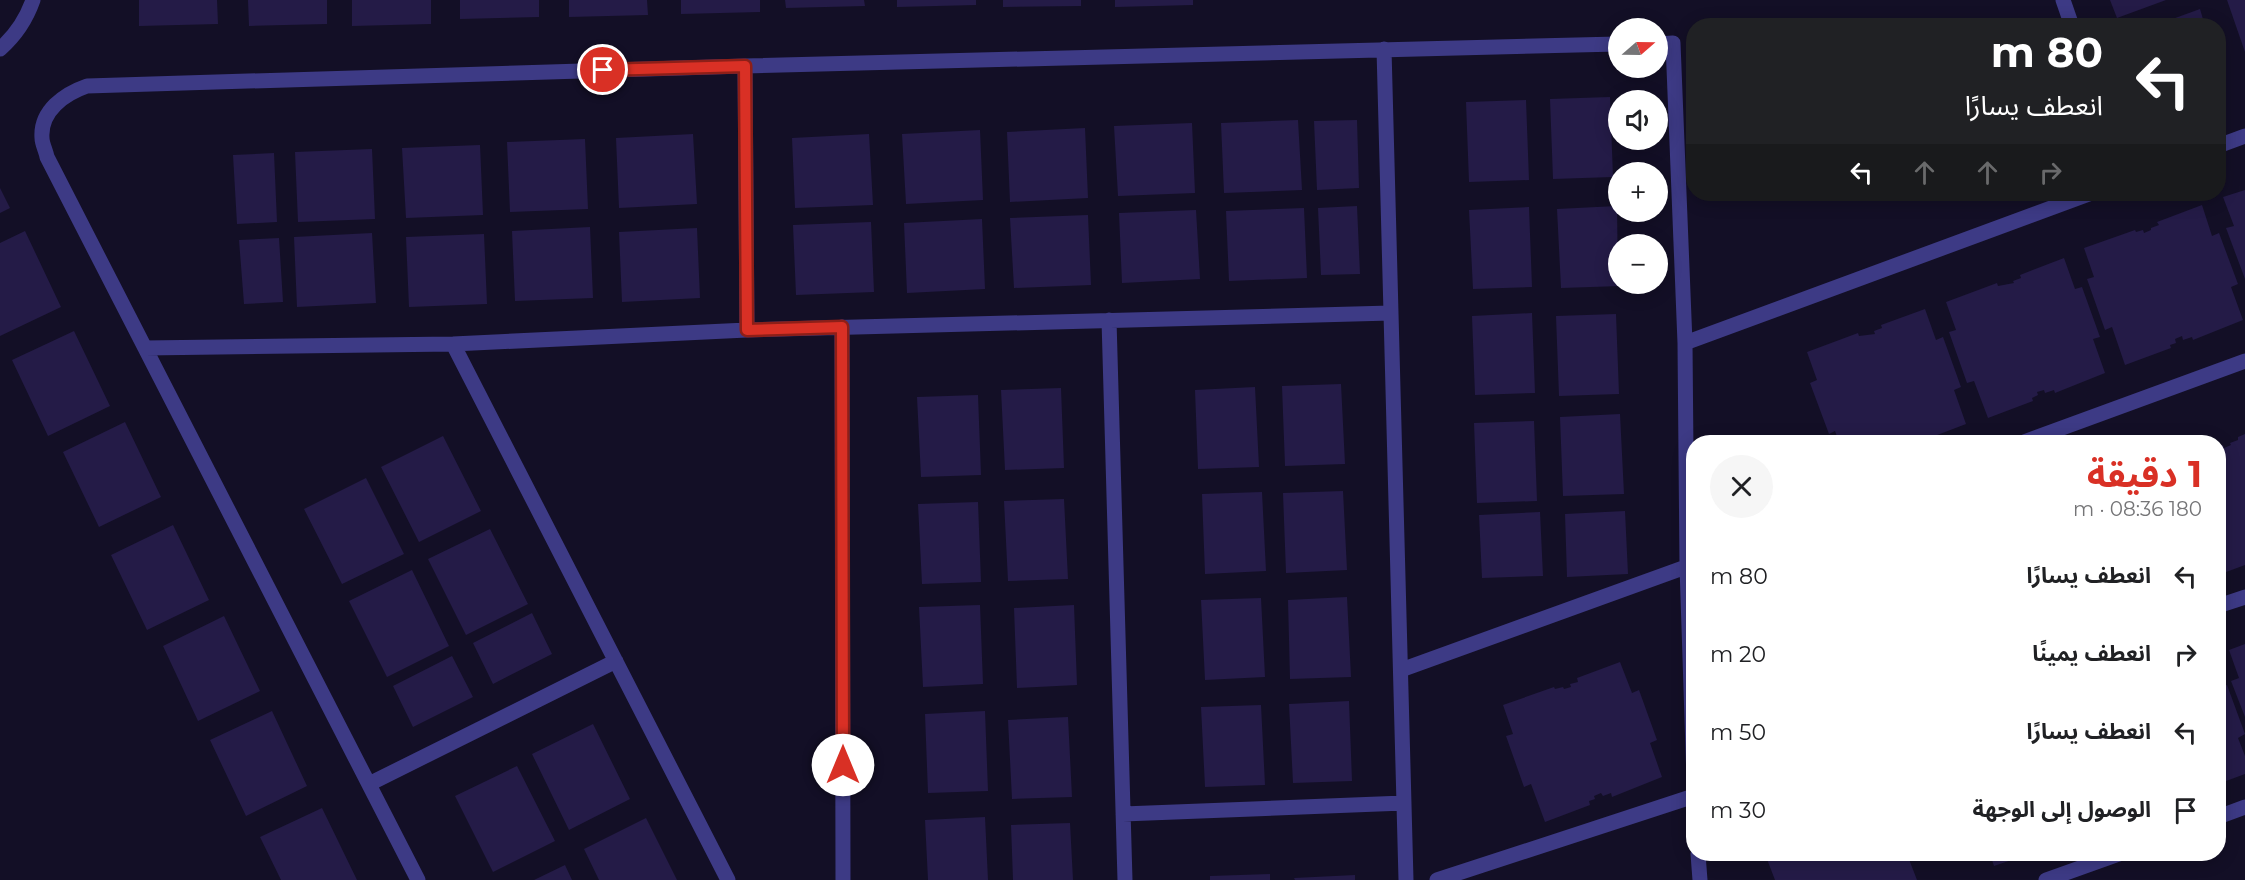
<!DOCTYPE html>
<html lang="ar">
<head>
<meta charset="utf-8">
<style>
	body { margin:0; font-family:Montserrat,"Noto Sans Arabic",sans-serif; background:#f6f6f6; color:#202124; direction:rtl; height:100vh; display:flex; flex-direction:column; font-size:22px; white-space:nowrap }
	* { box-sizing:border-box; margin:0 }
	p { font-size:20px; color:#757577 }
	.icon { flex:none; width:33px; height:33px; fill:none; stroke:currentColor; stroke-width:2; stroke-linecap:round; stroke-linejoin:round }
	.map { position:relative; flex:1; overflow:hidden; direction:ltr }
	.sheet { position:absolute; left:1686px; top:435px; width:540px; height:426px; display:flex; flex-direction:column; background:#fff; border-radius:24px; box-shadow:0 3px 15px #0003; direction:rtl }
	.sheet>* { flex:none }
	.hud { position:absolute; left:1686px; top:18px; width:540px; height:183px; border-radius:24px; box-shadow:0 3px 15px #0003; direction:rtl; background:#202124; color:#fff; overflow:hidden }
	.needle { width:39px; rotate:70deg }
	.controls { position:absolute; left:1608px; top:18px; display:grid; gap:12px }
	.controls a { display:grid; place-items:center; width:60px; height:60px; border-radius:50%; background:#fff; box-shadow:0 3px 15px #0003; font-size:30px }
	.pin { position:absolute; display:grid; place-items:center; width:51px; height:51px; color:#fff; margin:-26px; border:3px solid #fff; border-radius:50%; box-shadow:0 2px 6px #0007 }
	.me { position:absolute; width:66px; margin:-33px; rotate:0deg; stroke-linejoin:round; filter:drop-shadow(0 0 4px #0008) }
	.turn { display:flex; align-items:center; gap:21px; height:126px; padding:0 24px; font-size:27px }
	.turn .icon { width:78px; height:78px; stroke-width:2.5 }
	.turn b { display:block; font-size:42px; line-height:51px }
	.lanes { display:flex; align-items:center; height:57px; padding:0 24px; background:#0003; justify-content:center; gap:30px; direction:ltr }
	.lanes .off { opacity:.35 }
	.round { display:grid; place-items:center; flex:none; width:63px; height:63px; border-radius:32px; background:#f6f6f6 }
	.headline { display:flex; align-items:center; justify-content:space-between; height:102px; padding:0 24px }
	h1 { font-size:36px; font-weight:700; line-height:45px; color:#d93025 }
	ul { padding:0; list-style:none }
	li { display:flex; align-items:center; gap:18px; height:78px; padding:0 24px }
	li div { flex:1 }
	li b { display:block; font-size:22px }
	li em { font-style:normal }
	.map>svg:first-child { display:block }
</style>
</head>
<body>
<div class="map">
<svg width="2245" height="880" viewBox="0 0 2245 880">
	<rect width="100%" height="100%" fill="#130f26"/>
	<!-- building -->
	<path fill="#241b47" d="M 139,0 L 217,0 L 218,24 L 139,26 Z
		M 248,0 L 327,0 L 327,24 L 249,26 Z
		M 352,0 L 431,0 L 431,24 L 352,26 Z
		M 460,0 L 539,0 L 539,17 L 460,19 Z
		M 569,0 L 647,0 L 648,15 L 569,17 Z
		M 681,0 L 760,0 L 760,12 L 681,14 Z
		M 785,0 L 864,0 L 865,6 L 786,8 Z
		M 897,0 L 976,0 L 976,5 L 897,7 Z
		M 1003,0 L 1081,0 L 1081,6 L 1003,7 Z
		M 1115,0 L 1193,0 L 1193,5 L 1115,7 Z
		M 2110,0 L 2166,0 L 2117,18 Z
		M 2227,0 L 2245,0 L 2245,52 Z
		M 2200,9 L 2205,26 L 2156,26 L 2156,25 Z
		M 1610,97 L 1613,177 L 1553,179 L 1550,99 Z
		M 1526,100 L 1529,180 L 1469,182 L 1466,102 Z
		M 1298,120 L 1302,190 L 1224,193 L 1221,123 Z
		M 1357,120 L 1359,188 L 1317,190 L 1314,121 Z
		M 1192,123 L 1195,193 L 1118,196 L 1114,126 Z
		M 1085,128 L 1088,198 L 1010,202 L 1007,132 Z
		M 980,130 L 983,200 L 906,204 L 902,134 Z
		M 693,134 L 697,204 L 619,208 L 616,138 Z
		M 869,134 L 873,205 L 795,208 L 792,138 Z
		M 585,139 L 588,209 L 510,212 L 507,142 Z
		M 480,145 L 483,215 L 406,218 L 402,148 Z
		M 372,149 L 375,219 L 298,222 L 295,152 Z
		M 274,153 L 277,222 L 237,224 L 233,155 Z
		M 0,188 L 10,208 L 0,213 Z
		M 2245,190 L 2245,279 L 2226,228 L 2234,226 L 2223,197 Z
		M 2202,205 L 2212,236 L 2219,233 L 2238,284 L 2231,287 L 2243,320 L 2193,340 L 2192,337 L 2183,340 L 2182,336 L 2175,339 L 2176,343 L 2170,345 L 2171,348 L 2125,365 L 2112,327 L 2105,330 L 2087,279 L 2094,277 L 2084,248 L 2135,230 L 2136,232 L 2143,230 L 2144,233 L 2151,230 L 2151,228 L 2159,225 L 2157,222 Z
		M 1357,206 L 1360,274 L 1321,275 L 1318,208 Z
		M 1617,206 L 1618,284 L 1621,286 L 1561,288 L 1557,209 Z
		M 1529,207 L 1532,287 L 1473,289 L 1469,210 Z
		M 1304,208 L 1307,278 L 1229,281 L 1226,211 Z
		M 1196,210 L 1200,279 L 1122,283 L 1119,213 Z
		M 1088,215 L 1091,285 L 1014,288 L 1010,218 Z
		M 982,219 L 985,289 L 907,293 L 904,223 Z
		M 871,222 L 874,292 L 796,295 L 793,225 Z
		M 590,227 L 593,298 L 515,301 L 512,231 Z
		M 697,228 L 700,298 L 622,302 L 619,232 Z
		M 25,231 L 61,307 L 0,336 L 0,243 Z
		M 372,233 L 376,303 L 297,307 L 294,237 Z
		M 484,234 L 487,304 L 409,307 L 406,237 Z
		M 279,238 L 283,302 L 244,304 L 239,240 Z
		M 2064,258 L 2075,289 L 2082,287 L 2100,337 L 2093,339 L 2105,373 L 2055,393 L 2054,390 L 2045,393 L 2044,390 L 2037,392 L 2038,395 L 2032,398 L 2033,401 L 1988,418 L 1974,381 L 1967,383 L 1949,332 L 1956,330 L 1946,302 L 1997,283 L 1998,286 L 2014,283 L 2013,281 L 2021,278 L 2020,275 Z
		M 1925,309 L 1936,340 L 1943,337 L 1961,387 L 1954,390 L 1966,424 L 1919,442 L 1915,440 L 1906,442 L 1905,440 L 1899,442 L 1839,442 L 1835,431 L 1829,434 L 1810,383 L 1817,380 L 1807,352 L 1858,333 L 1859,336 L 1875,334 L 1874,331 L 1882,328 L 1881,325 Z
		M 1532,313 L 1535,393 L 1475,395 L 1472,316 Z
		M 1616,314 L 1619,394 L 1559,396 L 1556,316 Z
		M 74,331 L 110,406 L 48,436 L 12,360 Z
		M 1341,384 L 1345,464 L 1285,466 L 1282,386 Z
		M 1255,387 L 1259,467 L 1198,469 L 1195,390 Z
		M 1061,388 L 1064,468 L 1005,470 L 1001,390 Z
		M 978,395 L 981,475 L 921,477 L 917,397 Z
		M 1620,414 L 1624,494 L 1563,496 L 1560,417 Z
		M 1534,421 L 1537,501 L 1477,503 L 1474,423 Z
		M 125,422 L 161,497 L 99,527 L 63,452 Z
		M 2245,434 L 2245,565 L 2218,575 L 2218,447 L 2223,445 L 2224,448 L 2231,445 L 2230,443 L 2238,440 L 2238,437 Z
		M 443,436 L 481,511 L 419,542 L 381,467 Z
		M 366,478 L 404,554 L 342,584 L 304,509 Z
		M 1343,491 L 1347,570 L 1286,573 L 1283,493 Z
		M 1262,492 L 1266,571 L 1205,574 L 1202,494 Z
		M 1064,499 L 1068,579 L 1008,581 L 1004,501 Z
		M 978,502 L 981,582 L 922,584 L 918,504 Z
		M 1625,511 L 1628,574 L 1567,577 L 1565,514 Z
		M 1540,512 L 1543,576 L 1482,578 L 1479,515 Z
		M 173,525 L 209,600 L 147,630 L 111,555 Z
		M 490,529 L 528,604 L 466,635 L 428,559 Z
		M 412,570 L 449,646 L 387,677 L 349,601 Z
		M 1347,597 L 1351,677 L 1290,679 L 1288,600 Z
		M 1261,598 L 1265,677 L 1205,680 L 1201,600 Z
		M 980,605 L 983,684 L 923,687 L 919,607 Z
		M 1074,605 L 1077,685 L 1017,688 L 1014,608 Z
		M 532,613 L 552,654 L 493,684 L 473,643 Z
		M 224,616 L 260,691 L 198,721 L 163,646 Z
		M 2245,644 L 2245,717 L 2231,681 L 2239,678 L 2229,650 Z
		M 452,656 L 473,697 L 413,727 L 393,686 Z
		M 1620,662 L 1632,693 L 1639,690 L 1657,740 L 1650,743 L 1662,777 L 1612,797 L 1611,793 L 1603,796 L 1601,793 L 1594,796 L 1595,799 L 1589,801 L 1590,805 L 1545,822 L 1531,784 L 1524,787 L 1506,736 L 1513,734 L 1503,705 L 1554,687 L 1555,689 L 1563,687 L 1564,689 L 1571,687 L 1570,684 L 1578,682 L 1577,678 Z
		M 2227,685 L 2245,734 L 2238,738 L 2245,756 L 2245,774 L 2218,784 L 2218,688 Z
		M 1349,701 L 1352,781 L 1293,783 L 1289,704 Z
		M 1261,705 L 1265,785 L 1205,787 L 1201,707 Z
		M 272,711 L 307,786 L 246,816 L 210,740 Z
		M 985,711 L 988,791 L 928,793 L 925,714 Z
		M 1068,717 L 1072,797 L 1012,799 L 1008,720 Z
		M 593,724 L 630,799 L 569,830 L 532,754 Z
		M 517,766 L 555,841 L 493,872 L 455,796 Z
		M 322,808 L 357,880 L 281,880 L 260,837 Z
		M 985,817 L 988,880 L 928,880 L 925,820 Z
		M 646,818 L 677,880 L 599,880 L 584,849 Z
		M 1070,823 L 1073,880 L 1013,880 L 1011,825 Z
		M 1765,854 L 1907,854 L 1917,880 L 1775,880 Z
		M 1990,854 L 2029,854 L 1994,866 Z
		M 565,865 L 572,880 L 534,880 Z
		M 1270,874 L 1270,880 L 1210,880 L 1210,876 Z
		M 1355,875 L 1355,880 L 1295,880 L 1294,878 Z"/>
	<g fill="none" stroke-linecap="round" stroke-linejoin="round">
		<!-- street -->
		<path stroke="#3d3a85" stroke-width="15" d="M 2063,0 L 2072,26
			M 1658,44 L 1673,43 L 1685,343 L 1687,566 L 1694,780
			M 0,49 C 16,35 26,20 33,0
			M 1384,49 L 1406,880
			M 745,66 L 747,330
			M 2218,146 L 2245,136
			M 1109,320 L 1125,880
			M 842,327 L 843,880
			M 1685,343 L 2089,194
			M 453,344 L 728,880
			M 145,348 L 453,344 L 747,330 L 1391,313
			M 2024,442 L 2245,361
			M 2218,606 L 2245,597
			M 1401,670 L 1694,564
			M 369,784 L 616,661
			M 1123,814 L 1404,803
			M 2218,817 L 2245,807
			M 1698,854 L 1700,880
			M 418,880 L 47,157 C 46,151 42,144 42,138 C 40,111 64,94 87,86 L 745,66 L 1618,44
			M 1437,880 L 1694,796
			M 2046,880 L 2119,854"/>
	</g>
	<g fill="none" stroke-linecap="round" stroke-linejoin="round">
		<defs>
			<path id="route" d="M 603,70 L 745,66 L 747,330 L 842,327 L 843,765"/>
		</defs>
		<!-- route casing -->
		<use href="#route" stroke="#8d1f18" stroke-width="15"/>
		<!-- route -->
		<use href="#route" stroke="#d93025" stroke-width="10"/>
	</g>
</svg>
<div class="controls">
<a><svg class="needle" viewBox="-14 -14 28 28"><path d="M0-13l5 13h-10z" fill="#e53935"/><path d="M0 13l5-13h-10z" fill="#757577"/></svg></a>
<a><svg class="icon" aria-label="sound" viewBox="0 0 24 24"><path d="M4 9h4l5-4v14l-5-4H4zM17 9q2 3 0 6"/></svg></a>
<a>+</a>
<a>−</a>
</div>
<div class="pin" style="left:603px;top:70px;background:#d93025"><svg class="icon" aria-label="arrive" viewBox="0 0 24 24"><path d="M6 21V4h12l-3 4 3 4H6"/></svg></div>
<svg class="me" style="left:843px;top:765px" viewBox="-20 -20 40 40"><circle r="19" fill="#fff"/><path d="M0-13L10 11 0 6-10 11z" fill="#d93025"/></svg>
<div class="hud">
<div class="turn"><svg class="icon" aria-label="left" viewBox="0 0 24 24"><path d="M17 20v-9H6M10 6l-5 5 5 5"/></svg><div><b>80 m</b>انعطف يسارًا</div></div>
<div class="lanes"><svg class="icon" aria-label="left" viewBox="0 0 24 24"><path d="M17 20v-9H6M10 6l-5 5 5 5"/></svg><svg class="icon off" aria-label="ahead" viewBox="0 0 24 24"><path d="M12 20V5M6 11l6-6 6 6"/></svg><svg class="icon off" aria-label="ahead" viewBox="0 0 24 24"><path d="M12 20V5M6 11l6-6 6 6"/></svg><svg class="icon off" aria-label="right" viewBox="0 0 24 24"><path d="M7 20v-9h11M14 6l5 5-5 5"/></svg></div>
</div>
<section class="sheet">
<div class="headline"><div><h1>1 دقيقة</h1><p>180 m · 08:36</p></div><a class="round"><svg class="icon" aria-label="close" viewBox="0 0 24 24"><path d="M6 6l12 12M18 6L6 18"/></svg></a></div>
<ul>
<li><svg class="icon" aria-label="left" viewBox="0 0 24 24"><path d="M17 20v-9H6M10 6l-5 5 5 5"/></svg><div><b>انعطف يسارًا</b></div><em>80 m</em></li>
<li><svg class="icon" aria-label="right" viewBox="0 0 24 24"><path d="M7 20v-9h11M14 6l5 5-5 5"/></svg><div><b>انعطف يمينًا</b></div><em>20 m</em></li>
<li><svg class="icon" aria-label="left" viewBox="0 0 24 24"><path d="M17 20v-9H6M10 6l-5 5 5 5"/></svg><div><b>انعطف يسارًا</b></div><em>50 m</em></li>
<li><svg class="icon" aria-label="arrive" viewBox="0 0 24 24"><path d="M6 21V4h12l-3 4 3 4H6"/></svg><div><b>الوصول إلى الوجهة</b></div><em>30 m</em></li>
</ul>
</section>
</div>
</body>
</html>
